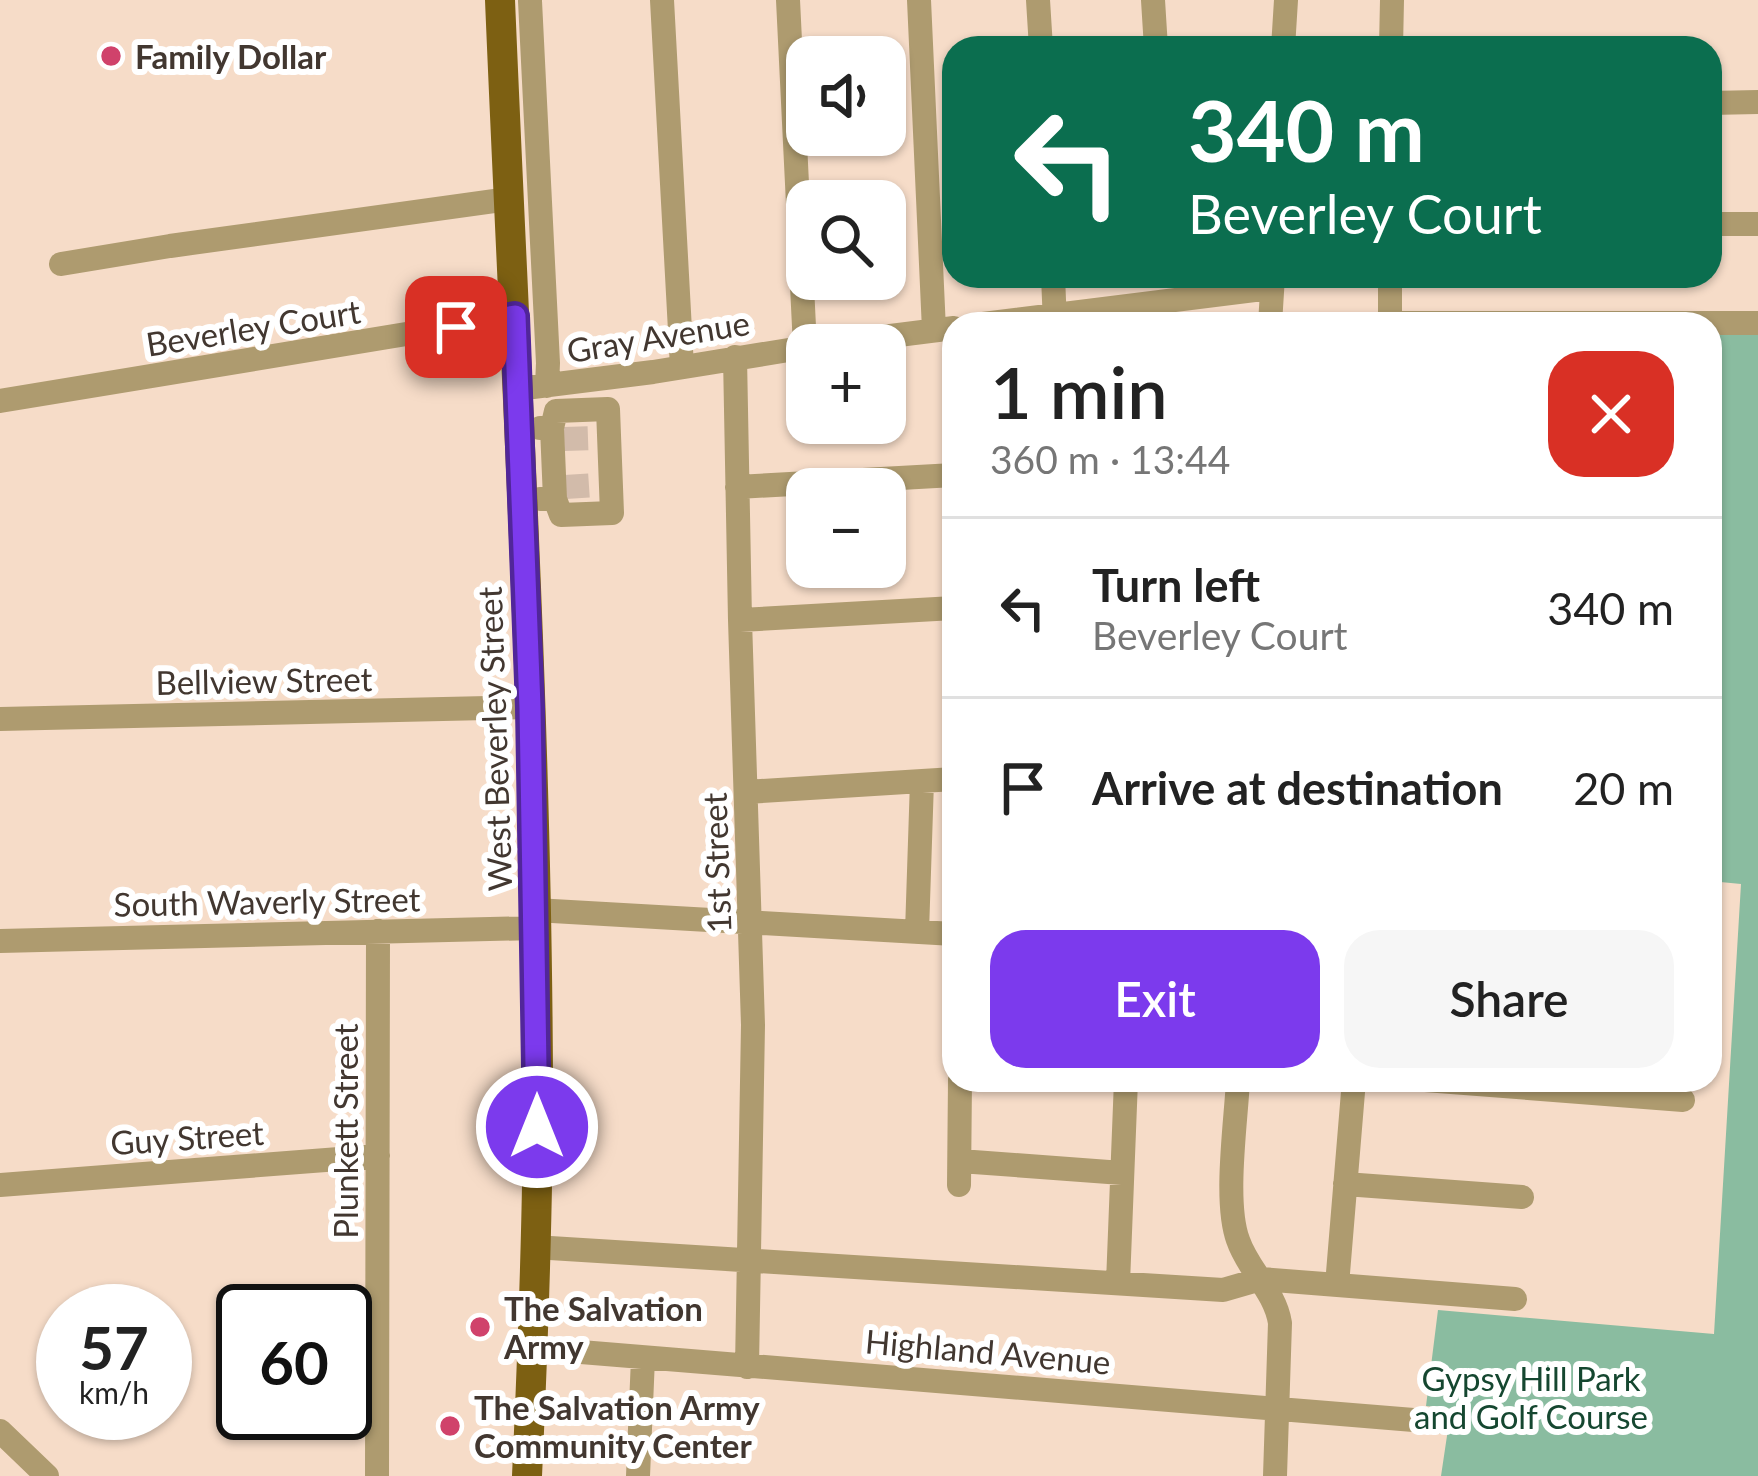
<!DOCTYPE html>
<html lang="en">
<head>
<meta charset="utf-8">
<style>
	body { margin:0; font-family:Lato,sans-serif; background:#f6f6f6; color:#222; height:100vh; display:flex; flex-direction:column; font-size:45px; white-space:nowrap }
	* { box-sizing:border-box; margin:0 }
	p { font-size:39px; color:#767676 }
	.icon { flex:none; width:66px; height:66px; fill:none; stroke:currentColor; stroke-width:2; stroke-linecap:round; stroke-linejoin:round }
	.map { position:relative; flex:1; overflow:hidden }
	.drawer { position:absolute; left:942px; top:312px; width:780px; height:780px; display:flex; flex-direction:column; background:#fff; border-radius:36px; box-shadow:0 3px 9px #0004 }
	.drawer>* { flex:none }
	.hud { position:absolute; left:942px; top:36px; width:780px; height:252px; border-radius:36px; box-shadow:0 3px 9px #0004; background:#0b6e4f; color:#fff; overflow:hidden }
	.buttons { position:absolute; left:786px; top:36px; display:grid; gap:24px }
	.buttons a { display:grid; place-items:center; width:120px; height:120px; border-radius:24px; background:#fff; box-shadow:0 3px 9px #0004; font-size:60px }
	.speed { position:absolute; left:36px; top:1284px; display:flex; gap:24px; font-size:60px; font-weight:700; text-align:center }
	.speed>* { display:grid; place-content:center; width:156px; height:156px; border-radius:50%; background:#fff; box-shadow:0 3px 9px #0004; line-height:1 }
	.speed small { font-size:30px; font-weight:400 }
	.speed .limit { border:6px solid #111; border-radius:18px; background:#fff; color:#111 }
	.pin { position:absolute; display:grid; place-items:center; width:102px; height:102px; color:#fff; margin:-51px; border-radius:24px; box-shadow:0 6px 18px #0006 }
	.me { position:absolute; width:132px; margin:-66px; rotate:0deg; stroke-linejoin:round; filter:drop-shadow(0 0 9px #0008) }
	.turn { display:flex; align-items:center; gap:42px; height:252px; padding:0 48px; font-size:54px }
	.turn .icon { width:156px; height:156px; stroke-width:2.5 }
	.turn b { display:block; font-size:84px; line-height:102px }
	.round { display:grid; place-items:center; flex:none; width:126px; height:126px; border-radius:36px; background:#f6f6f6 }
	.overview { display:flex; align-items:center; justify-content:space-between; height:204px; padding:0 48px }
	h1 { font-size:72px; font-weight:600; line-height:90px }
	.primary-button { display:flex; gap:24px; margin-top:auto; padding:24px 48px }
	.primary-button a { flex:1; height:138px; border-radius:36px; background:#7c3aed; color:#fff; font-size:48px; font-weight:600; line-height:138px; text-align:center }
	.primary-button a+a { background:#f6f6f6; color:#222 }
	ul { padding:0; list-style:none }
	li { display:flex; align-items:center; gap:36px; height:180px; padding:0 48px; border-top:3px solid #e0e0e0 }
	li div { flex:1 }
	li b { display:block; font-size:45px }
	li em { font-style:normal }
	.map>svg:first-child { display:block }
</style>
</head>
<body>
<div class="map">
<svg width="1758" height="1476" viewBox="0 0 1758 1476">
	<rect width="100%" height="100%" fill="#f6dcc8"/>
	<!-- green -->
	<path fill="#8abca0" d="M 1710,327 L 1758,327 L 1758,1476 L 1441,1476 L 1451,1409 L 1426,1406 L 1438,1310 L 1714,1334 L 1741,884 L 1710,881 Z"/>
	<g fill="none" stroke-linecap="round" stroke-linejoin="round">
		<!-- minor-tunnel -->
		<path stroke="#d2bbaa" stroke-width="24" stroke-dasharray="24 12" stroke-linecap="butt" d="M 564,439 L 593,438
			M 565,487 L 595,485"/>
		<!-- minor -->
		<path stroke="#ae9b6f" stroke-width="24" d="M 662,0 L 682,367
			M 788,0 L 805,347
			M 919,0 L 934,330
			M 1038,0 L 1041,48
			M 1153,0 L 1156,48
			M 530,1 L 548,363 L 547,386
			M 1283,48 L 1286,0
			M 1391,48 L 1392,0
			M 1710,103 L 1758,102
			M 1710,224 L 1758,224
			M 61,264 L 170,246 L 509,199
			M 1053,276 L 1055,324
			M 1390,276 L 1390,323 L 1758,323
			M 983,324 L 1272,288
			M 1270,324 L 1273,276
			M 819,345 L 954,328
			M 735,357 L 740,620 L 753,1025 L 747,1367
			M 533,387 L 653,372 L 807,347
			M 0,401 L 515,316
			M 540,428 L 552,428 L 555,499 L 540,499
			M 552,428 L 556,411 L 608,409 L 612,513 L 561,515 L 555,499
			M 737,487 L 954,475
			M 740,620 L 954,608
			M 0,719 L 530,707
			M 746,792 L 954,779
			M 535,910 L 954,934
			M 917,932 L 922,781
			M 0,941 L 535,928
			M 1238,1080 C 1236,1122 1224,1202 1238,1240 C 1248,1270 1275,1291 1280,1323 L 1275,1476
			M 1425,1080 L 1683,1100
			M 960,1161 L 1122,1173
			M 1345,1184 L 1522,1197
			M 0,1185 L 378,1156
			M 959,1185 L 960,1080
			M 534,1247 L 1223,1290 L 1261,1279 L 1515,1299
			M 1118,1283 L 1126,1080
			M 1337,1285 L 1354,1080
			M 532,1348 L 1438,1422
			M 0,1431 L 47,1476
			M 377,1476 L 378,931
			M 638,1476 L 643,1358"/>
		<!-- major -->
		<path stroke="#7d6012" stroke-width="30" d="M 500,0 C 515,362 537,724 538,1087 C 538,1216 533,1346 527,1476"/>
	</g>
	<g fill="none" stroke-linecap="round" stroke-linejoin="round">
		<defs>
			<path id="route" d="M 456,327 L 515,316 L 530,707 L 537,1127"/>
		</defs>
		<!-- route casing -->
		<use href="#route" stroke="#51269a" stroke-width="30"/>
		<!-- route -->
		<use href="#route" stroke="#7c3aed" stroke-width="21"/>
	</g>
	<!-- markers -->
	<g fill="#d0426b" stroke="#fff" stroke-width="4.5">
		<circle cx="111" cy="56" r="12"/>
		<circle cx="480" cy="1327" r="12"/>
		<circle cx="450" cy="1426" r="12"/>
	</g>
	<g text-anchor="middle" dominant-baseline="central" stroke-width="12" stroke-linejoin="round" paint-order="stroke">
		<!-- poi labels -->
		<g font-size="33" font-weight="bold" fill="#423730" stroke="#fff" text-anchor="start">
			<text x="135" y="56">Family Dollar</text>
			<text x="504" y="1308">The Salvation<tspan x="504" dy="38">Army</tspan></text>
			<text x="474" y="1407">The Salvation Army<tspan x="474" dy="38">Community Center</tspan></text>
		</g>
		<!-- street labels -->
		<g font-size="33" fill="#423730" stroke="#fff">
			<text transform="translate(253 327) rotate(-9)">Beverley Court</text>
			<text transform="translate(658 336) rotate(-9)">Gray Avenue</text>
			<text transform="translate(264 680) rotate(-1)">Bellview Street</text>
			<text transform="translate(494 739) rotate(-92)">West Beverley Street</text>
			<text transform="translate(716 863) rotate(-92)">1st Street</text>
			<text transform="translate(267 901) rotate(-1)">South Waverly Street</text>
			<text transform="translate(345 1131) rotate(-90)">Plunkett Street</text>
			<text transform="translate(187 1137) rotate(-4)">Guy Street</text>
			<text transform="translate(988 1351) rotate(5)">Highland Avenue</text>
		</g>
		<!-- park labels -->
		<g font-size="33" fill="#154730" stroke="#fff">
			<text x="1531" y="1378">Gypsy Hill Park<tspan x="1531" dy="38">and Golf Course</tspan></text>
		</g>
	</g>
</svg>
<div class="buttons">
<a><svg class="icon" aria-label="sound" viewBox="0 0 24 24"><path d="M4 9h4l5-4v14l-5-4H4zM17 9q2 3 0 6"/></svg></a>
<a><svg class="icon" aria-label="search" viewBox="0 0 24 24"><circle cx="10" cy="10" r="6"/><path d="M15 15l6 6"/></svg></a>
<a>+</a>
<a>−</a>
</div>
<div class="speed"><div>57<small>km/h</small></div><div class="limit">60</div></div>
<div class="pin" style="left:456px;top:327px;background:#d93025"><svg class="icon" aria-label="arrive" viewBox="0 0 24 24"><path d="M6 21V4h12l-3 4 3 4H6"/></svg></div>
<svg class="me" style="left:537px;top:1127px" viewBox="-20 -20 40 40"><circle r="17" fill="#7c3aed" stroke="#fff" stroke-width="3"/><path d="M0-11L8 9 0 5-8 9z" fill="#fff"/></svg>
<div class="hud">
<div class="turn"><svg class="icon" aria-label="left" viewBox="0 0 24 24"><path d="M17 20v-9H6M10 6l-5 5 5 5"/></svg><div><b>340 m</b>Beverley Court</div></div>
</div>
<section class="drawer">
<div class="overview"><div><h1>1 min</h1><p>360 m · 13:44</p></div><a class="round" style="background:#d93025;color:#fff"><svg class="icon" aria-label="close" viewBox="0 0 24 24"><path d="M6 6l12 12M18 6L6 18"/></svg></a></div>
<ul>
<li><svg class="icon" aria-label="left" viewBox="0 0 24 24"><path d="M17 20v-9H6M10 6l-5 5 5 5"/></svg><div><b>Turn left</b><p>Beverley Court</p></div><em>340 m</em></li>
<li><svg class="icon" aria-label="arrive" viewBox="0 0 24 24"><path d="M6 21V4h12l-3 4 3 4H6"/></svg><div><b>Arrive at destination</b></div><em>20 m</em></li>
</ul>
<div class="primary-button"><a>Exit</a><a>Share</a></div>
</section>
</div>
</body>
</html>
